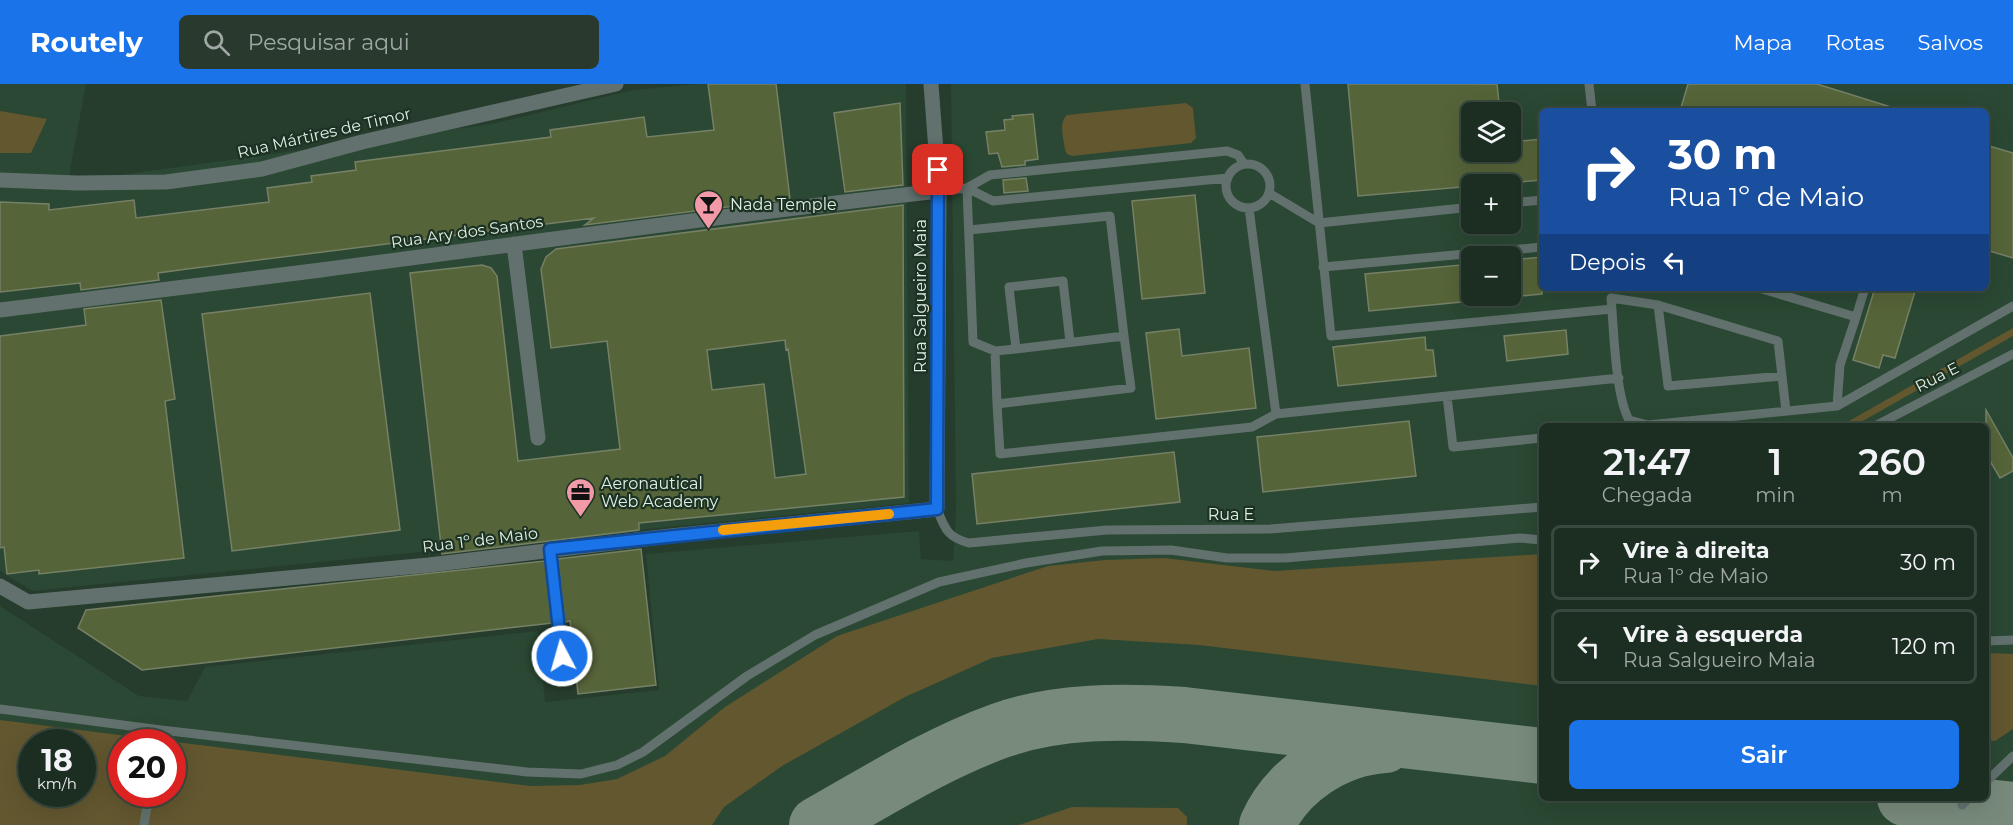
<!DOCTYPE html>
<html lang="pt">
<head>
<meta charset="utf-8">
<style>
	body { margin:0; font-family:Montserrat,sans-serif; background:#29392e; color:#f1f3f6; height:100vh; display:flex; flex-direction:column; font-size:22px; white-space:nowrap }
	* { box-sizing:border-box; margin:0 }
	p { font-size:20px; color:#a0a8a5 }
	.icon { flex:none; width:33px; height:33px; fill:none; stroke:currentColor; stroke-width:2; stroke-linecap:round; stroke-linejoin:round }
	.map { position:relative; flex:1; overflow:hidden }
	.details { position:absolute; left:1539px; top:339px; width:450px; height:378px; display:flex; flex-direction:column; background:#1c2d21; border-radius:9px; box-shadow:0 6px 24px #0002,0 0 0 2px #3a493f }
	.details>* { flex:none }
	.guide { position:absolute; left:1539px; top:24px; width:450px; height:183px; border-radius:9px; box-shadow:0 6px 24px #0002,0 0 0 2px #3a493f; background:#1a4fa0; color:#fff; overflow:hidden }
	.controls { position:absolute; left:1461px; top:18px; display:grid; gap:12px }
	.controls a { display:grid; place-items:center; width:60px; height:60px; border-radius:9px; background:#1c2d21; box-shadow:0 6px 24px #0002,0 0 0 2px #3a493f; font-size:30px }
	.speed { position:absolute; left:18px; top:645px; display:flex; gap:12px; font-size:30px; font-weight:700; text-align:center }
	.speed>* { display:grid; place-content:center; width:78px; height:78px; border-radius:50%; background:#1c2d21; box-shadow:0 6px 24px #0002,0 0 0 2px #3a493f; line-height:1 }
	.speed small { font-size:15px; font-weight:400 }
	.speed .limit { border:9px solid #d22; background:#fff; color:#111 }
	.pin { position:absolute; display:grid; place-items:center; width:51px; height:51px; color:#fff; margin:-26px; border-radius:12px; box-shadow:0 3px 9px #0006 }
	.me { position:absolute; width:66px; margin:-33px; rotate:354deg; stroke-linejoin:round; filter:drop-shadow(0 0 4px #0008) }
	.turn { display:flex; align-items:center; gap:21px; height:126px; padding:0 30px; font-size:27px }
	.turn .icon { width:78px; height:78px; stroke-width:2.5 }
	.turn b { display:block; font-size:42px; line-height:51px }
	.then { display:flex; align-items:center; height:57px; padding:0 30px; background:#0003; gap:12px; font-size:22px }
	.eta { display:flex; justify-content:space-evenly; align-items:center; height:102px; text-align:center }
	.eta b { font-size:36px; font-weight:600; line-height:42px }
	.action { display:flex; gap:12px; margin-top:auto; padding:12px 30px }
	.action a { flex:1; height:69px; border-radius:9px; background:#1a73e8; color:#fff; font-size:24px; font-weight:600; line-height:69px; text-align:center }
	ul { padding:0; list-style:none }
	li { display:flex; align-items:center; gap:18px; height:75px; margin:0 12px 9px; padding:0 18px; border:3px solid #3a493f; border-radius:9px }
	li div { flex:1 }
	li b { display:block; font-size:22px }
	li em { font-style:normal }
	header { display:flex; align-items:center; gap:36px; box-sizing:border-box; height:84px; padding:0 30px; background:#1a73e8; color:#fff }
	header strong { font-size:28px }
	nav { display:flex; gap:33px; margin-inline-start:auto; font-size:21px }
	.search { width:420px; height:54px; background:#29392e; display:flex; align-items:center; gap:15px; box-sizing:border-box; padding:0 21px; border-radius:9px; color:#a0a8a5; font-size:22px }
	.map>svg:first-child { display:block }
</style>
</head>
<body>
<header>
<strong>Routely</strong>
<div class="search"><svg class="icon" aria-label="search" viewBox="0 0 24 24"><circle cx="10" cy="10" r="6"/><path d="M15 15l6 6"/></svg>Pesquisar aqui</div>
<nav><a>Mapa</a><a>Rotas</a><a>Salvos</a></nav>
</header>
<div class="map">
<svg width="2013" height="741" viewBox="0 0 2013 741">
	<rect width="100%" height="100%" fill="#263c2c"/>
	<!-- built -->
	<path fill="#2a4833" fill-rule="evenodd" d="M 0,0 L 86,0 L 68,98 L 491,40 L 633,6 L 698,0 L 906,0 L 909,419 L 33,507 L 0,487 Z
		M 951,0 L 2013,0 L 2013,741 L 0,741 L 0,522 L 139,612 L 187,617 L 205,583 L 538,547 L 545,618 L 659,606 L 646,470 L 919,447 L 921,475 L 953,477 L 956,428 ZM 1542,27 L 1986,27 L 1986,204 L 1542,204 ZM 1472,28 L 1510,28 L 1510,68 L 1472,68 ZM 1472,100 L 1510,100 L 1510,140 L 1472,140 ZM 1472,172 L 1510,172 L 1510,212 L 1472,212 ZM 1542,342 L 1986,342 L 1986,714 L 1542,714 ZM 32,658 L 82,658 L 82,710 L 32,710 ZM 122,658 L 172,658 L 172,710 L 122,710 Z"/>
	<!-- green -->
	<path fill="#62572f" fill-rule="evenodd" d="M 1186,19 L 1193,24 L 1196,54 L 1191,59 L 1072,72 L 1067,70 L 1065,66 C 1064,55 1058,39 1067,31 Z
		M 0,27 L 47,35 L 31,69 L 0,69 Z
		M 2013,244 L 2013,252 L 1854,342 L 1831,342 L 1842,341 Z
		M 1542,470 L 1542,602 L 1199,561 L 1098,555 L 992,574 L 905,613 L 782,682 L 724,723 L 712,741 L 0,741 L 0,636 L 530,702 L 580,701 L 617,695 L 665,672 L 725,623 L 837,552 L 1048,482 L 1105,476 L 1164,474 L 1274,487 ZM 32,658 L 82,658 L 82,710 L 32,710 ZM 122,658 L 172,658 L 172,710 L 122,710 Z
		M 1986,569 L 2013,570 L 2013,645 L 1995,657 L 1986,656 Z
		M 1072,723 L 1178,724 L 1187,733 L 1187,741 L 1019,741 Z"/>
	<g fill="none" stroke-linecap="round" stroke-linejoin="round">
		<!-- taxiway -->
		<path stroke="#788a7c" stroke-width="56" d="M 1905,714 L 2013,726
			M 817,741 C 876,708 935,670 999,647 C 1057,626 1123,627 1184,631 L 1542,672
			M 1267,741 C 1287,696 1336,664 1385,661"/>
	</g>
	<!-- building -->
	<path fill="#566439" stroke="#768066" stroke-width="1.5" fill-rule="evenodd" d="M 708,0 L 776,0 L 790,115 L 585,141 L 594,134 L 187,185 L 158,189 L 159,196 L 81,206 L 80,199 L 0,208 L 0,118 L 49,120 L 49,126 L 134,116 L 136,134 L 269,118 L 267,104 L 312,98 L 311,92 L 356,86 L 355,78 L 551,53 L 550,46 L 644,33 L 647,53 L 714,46 Z
		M 1348,0 L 1497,0 L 1500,28 L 1472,28 L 1472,68 L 1510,68 L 1510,58 L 1542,55 L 1542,96 L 1358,112 Z
		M 1688,0 L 1817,0 L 1891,23 L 1891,27 L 1680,27 Z
		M 900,19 L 903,101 L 845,108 L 834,29 Z
		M 1033,30 L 1038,75 L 1025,77 L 1025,81 L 1002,83 L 998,69 L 989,70 L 986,48 L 1005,46 L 1004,36 L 1013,35 L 1012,32 Z
		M 1986,61 L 2013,69 L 2013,174 L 1986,166 Z
		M 1026,94 L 1028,107 L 1004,109 L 1003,96 Z
		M 1195,111 L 1205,209 L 1142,215 L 1132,117 Z
		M 903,121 L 904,413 L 639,439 L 639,446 L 442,470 L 410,189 L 482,181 L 491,184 L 497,192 L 518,377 L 620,365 L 607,257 L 551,264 L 541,185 L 546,173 L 556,165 ZM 785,256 L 786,266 L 788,265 L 806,390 L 775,394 L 764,300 L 712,306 L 707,266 Z
		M 1542,173 L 1542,210 L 1510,213 L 1510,176 Z
		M 1472,180 L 1472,217 L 1369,227 L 1365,190 Z
		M 1875,204 L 1916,204 L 1895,274 L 1883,271 L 1879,284 L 1853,276 Z
		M 370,209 L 400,446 L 232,467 L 202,230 Z
		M 161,216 L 175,315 L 165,317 L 184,474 L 39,490 L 39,486 L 7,490 L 4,463 L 0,464 L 0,252 L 86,241 L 84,225 Z
		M 1179,245 L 1182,272 L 1249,264 L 1256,324 L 1156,335 L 1146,249 Z
		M 1566,246 L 1568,270 L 1507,277 L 1504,252 Z
		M 1425,253 L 1426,266 L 1433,266 L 1436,292 L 1338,302 L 1333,263 Z
		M 1986,326 L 2013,374 L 2013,387 L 2000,394 L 1986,370 Z
		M 1409,337 L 1416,392 L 1263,408 L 1257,353 Z
		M 1174,368 L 1180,418 L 977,440 L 972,390 Z
		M 641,465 L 656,601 L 578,610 L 570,537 L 565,538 L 558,475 Z
		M 545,477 L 552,539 L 142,586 L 78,544 L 86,526 Z"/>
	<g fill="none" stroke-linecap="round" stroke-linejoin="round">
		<!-- service -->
		<path stroke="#62716e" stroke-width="9" d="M 1305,0 L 1331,252 L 1612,225
			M 1589,0 L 1592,27
			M1226 102a22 22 0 1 1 44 0a22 22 0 1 1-44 0Z
			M 1228,94 L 993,117 L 967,104 L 990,91 L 1227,67 L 1238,71 L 1244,80
			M 939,107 L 967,104 L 973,258 L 995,267 L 1016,265 L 1009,203 L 1063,197 L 1070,258
			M 1269,109 L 1319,139 L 1472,123
			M 1510,119 L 1542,116
			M 1249,124 L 1276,330 L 1447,312
			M 969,146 L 1110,132 L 1124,252 L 1016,265
			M 1323,183 L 1542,163
			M 1759,204 L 1856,233 L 1840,281 L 1837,322 L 2013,222
			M 1658,221 L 1778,257 L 1786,327
			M 1856,233 L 1865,204
			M 995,267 L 997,320 L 1131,304 L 1124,252
			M 1782,292 L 1668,302 L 1658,221 L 1611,214 C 1614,246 1615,310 1629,336 L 1648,341 L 1837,322
			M 997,320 L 1000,370 L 1252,343 L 1276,330
			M 1875,342 L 2013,270
			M 1542,354 L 1453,363 L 1447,312 L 1619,294
			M 937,425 C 945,445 947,453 969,459 L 1107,446 L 1270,445 L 1542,423
			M 550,465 L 562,572
			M 1986,557 L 2013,556
			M 0,625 L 161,646 L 158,658
			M 161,646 L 527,688 L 581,690 L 617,681 L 643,668 L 747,592 L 815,551 L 939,498 L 1026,479 L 1102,467 L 1171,466 L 1227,474 L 1285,474 L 1520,454 L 1542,456
			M 1986,698 L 2013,672
			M 1962,721 L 1969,714
			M 144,741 L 149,710"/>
		<!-- minor -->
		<path stroke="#62716e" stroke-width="15" d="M 0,96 L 77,99 L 166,98 L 262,85 L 362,58 L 616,0
			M 514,160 L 538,354
			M 0,226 C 107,212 214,200 321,186 C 527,159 732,130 939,107
			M 0,502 L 28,518 L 429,481 L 661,453 L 937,425 L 939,107 L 931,0"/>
	</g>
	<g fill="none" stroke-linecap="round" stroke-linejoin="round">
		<defs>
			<path id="route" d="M 562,572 L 550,465 L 937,425 L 938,86"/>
		</defs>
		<!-- route casing -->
		<use href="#route" stroke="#114b97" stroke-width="15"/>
		<!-- route -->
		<use href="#route" stroke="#1a73e8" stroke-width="10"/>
		<!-- slow -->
		<path stroke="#f59e0b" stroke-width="10" d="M 723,446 L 889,430"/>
	</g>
	<!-- icons -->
	<defs>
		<symbol id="bar-pin" viewBox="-11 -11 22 30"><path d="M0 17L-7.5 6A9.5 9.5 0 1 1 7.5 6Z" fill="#f39aa8" stroke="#1c3222"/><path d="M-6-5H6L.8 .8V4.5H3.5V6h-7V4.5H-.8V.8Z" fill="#111"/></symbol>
		<symbol id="office-pin" viewBox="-11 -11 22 30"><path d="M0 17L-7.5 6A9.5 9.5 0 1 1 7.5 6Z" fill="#f39aa8" stroke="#1c3222"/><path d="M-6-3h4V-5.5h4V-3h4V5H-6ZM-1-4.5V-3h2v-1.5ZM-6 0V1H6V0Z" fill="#111"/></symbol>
	</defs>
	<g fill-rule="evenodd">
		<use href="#bar-pin" x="692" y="104" width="33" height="45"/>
		<use href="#office-pin" x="564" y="392" width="33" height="45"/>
	</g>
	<g text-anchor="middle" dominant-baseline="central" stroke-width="4.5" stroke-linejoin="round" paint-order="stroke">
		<!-- street labels -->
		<g font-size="16" fill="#e1eee4" stroke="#1c3222">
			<text transform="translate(324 49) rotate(-13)">Rua Mártires de Timor</text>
			<text transform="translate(467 148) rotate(-8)">Rua Ary dos Santos</text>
			<text transform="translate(920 212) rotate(-90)">Rua Salgueiro Maia</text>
			<text transform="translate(1937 293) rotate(-27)">Rua E</text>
			<text x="1231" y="430">Rua E</text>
			<text transform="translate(480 456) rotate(-7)">Rua 1º de Maio</text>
		</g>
		<!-- poi labels -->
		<g font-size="16" fill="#e1eee4" stroke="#1c3222" text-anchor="start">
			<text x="730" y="120">Nada Temple</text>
			<text x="601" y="399">Aeronautical<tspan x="601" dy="18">Web Academy</tspan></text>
		</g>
	</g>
</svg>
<div class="controls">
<a><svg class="icon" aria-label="layers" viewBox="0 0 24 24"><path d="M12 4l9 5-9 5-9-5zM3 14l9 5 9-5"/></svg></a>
<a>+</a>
<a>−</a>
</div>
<div class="speed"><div>18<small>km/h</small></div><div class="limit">20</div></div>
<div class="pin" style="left:938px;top:86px;background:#d93025"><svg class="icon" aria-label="arrive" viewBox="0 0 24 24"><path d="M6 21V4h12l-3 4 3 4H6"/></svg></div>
<svg class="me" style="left:562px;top:572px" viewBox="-20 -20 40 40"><circle r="17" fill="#1a73e8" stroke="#fff" stroke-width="3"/><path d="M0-11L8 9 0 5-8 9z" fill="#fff"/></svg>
<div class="guide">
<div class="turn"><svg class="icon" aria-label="right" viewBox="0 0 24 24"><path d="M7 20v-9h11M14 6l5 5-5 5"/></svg><div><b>30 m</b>Rua 1º de Maio</div></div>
<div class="then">Depois<svg class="icon" aria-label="left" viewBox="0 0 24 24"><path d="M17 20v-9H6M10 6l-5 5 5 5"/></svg></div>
</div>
<section class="details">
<div class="eta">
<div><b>21:47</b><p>Chegada</p></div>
<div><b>1</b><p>min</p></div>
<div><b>260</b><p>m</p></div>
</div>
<ul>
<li><svg class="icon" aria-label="right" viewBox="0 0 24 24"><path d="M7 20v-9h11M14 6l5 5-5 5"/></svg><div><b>Vire à direita</b><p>Rua 1º de Maio</p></div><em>30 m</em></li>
<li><svg class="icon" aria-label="left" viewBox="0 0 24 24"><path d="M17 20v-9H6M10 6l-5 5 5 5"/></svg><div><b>Vire à esquerda</b><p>Rua Salgueiro Maia</p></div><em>120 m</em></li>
</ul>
<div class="action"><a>Sair</a></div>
</section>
</div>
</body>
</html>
